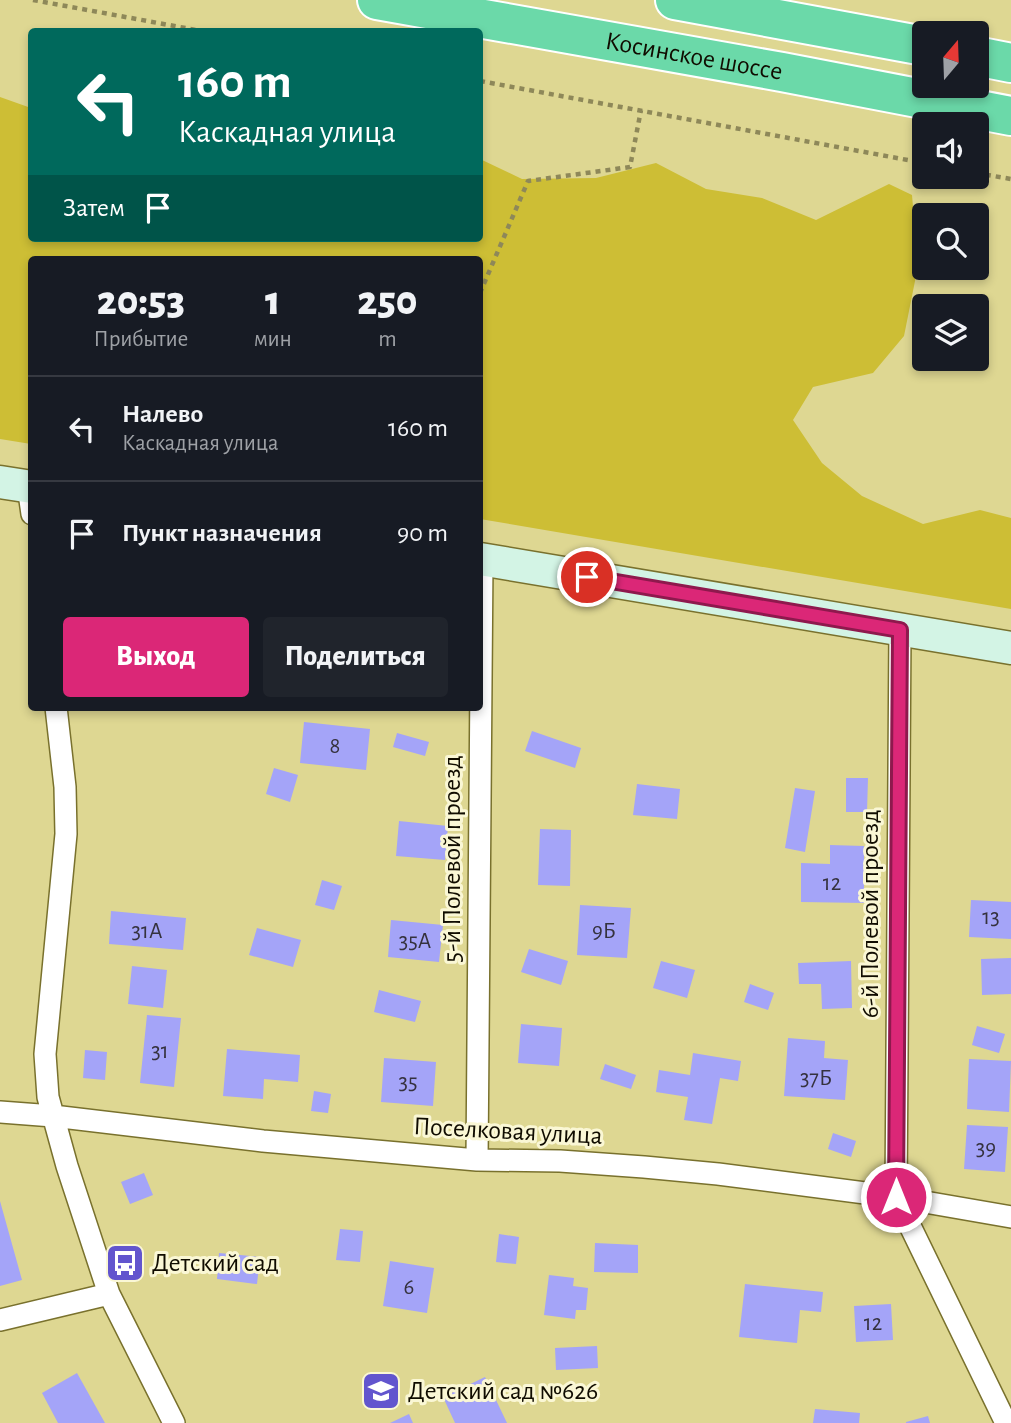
<!DOCTYPE html>
<html lang="ru">
<head>
<meta charset="utf-8">
<style>
	body { margin:0; font-family:"Alegreya Sans",sans-serif; background:#20242c; color:#f1f3f6; height:100vh; display:flex; flex-direction:column; font-size:26px; white-space:nowrap }
	* { box-sizing:border-box; margin:0 }
	p { font-size:23px; color:#9ea1a6 }
	.icon { flex:none; width:38px; height:38px; fill:none; stroke:currentColor; stroke-width:2; stroke-linecap:round; stroke-linejoin:round }
	.map { position:relative; flex:1; overflow:hidden }
	.details { position:absolute; left:28px; top:256px; width:455px; height:455px; display:flex; flex-direction:column; background:#171b24; border-radius:7px; box-shadow:0 4px 10px #0003 }
	.details>* { flex:none }
	.top-card { position:absolute; left:28px; top:28px; width:455px; height:214px; border-radius:7px; box-shadow:0 4px 10px #0003; background:#00695c; color:#fff; overflow:hidden }
	.needle { width:46px; rotate:19deg }
	.tools { position:absolute; left:912px; top:21px; display:grid; gap:14px }
	.tools a { display:grid; place-items:center; width:77px; height:77px; border-radius:7px; background:#171b24; box-shadow:0 4px 10px #0003; font-size:35px }
	.pin { position:absolute; display:grid; place-items:center; width:60px; height:60px; color:#fff; margin:-30px; border:4px solid #fff; border-radius:50%; box-shadow:0 2px 7px #0007 }
	.me { position:absolute; width:77px; margin:-38px; rotate:0deg; stroke-linejoin:round; filter:drop-shadow(0 0 5px #0008) }
	.turn { display:flex; align-items:center; gap:24px; height:147px; padding:0 35px; font-size:32px }
	.turn .icon { width:91px; height:91px; stroke-width:2.5 }
	.turn b { display:block; font-size:49px; line-height:60px }
	.then { display:flex; align-items:center; height:66px; padding:0 35px; background:#0003; gap:14px; font-size:26px }
	.eta { display:flex; justify-content:space-evenly; align-items:center; height:119px; text-align:center }
	.eta b { font-size:42px; font-weight:800; line-height:49px }
	.action { display:flex; gap:14px; margin-top:auto; padding:14px 35px }
	.action a { flex:1; height:80px; border-radius:7px; background:#db2777; color:#fff; font-size:28px; font-weight:800; line-height:80px; text-align:center }
	.action a+a { background:#20242c; color:#f1f3f6 }
	ul { padding:0; list-style:none }
	li { display:flex; align-items:center; gap:21px; height:105px; padding:0 35px; border-top:2px solid #363941 }
	li div { flex:1 }
	li b { display:block; font-size:26px }
	li em { font-style:normal }
	.map>svg:first-child { display:block }
</style>
</head>
<body>
<div class="map">
<svg width="1011" height="1423" viewBox="0 0 1011 1423">
	<rect width="100%" height="100%" fill="#ded792"/>
	<!-- green -->
	<path fill="#cdbe35" d="M 0,97 L 31,108 L 32,238 L 480,238 L 480,159 L 522,179 L 596,178 L 656,163 L 706,189 L 762,198 L 816,220 L 889,184 L 912,195 L 918,266 L 904,336 L 873,373 L 813,387 L 793,420 L 822,463 L 862,496 L 923,524 L 980,510 L 1011,518 L 1011,609 L 480,519 L 480,259 L 32,259 L 31,444 L 0,439 Z"/>
	<!-- building -->
	<path fill="#a4a4f8" d="M 304,722 L 370,729 L 366,770 L 300,763 Z
		M 532,731 L 581,748 L 575,768 L 525,751 Z
		M 397,733 L 429,742 L 425,756 L 393,747 Z
		M 274,768 L 298,775 L 290,802 L 266,794 Z
		M 846,778 L 868,778 L 867,812 L 846,812 Z
		M 637,784 L 680,789 L 677,819 L 633,815 Z
		M 795,788 L 815,791 L 805,852 L 785,848 Z
		M 399,821 L 448,826 L 445,860 L 396,856 Z
		M 540,829 L 571,830 L 570,886 L 538,885 Z
		M 830,845 L 864,846 L 864,903 L 801,902 L 801,863 L 830,864 Z
		M 322,880 L 342,886 L 334,910 L 315,905 Z
		M 971,900 L 1011,902 L 1011,939 L 969,937 Z
		M 580,905 L 631,908 L 627,958 L 577,955 Z
		M 111,911 L 186,918 L 183,950 L 109,944 Z
		M 391,920 L 443,925 L 439,962 L 388,957 Z
		M 257,928 L 301,940 L 293,967 L 249,955 Z
		M 529,949 L 568,961 L 561,985 L 521,972 Z
		M 1011,958 L 1011,994 L 982,995 L 981,959 Z
		M 661,961 L 695,970 L 687,998 L 653,988 Z
		M 851,961 L 852,1008 L 822,1009 L 821,984 L 799,984 L 798,963 Z
		M 132,966 L 167,970 L 163,1008 L 128,1004 Z
		M 750,984 L 774,993 L 768,1010 L 744,1002 Z
		M 379,990 L 421,1001 L 415,1022 L 374,1012 Z
		M 147,1015 L 181,1018 L 174,1087 L 140,1083 Z
		M 521,1024 L 562,1028 L 559,1066 L 518,1063 Z
		M 977,1026 L 1005,1034 L 999,1053 L 972,1045 Z
		M 788,1038 L 825,1041 L 824,1058 L 848,1060 L 845,1100 L 784,1096 Z
		M 227,1049 L 300,1055 L 298,1082 L 264,1079 L 263,1099 L 223,1096 Z
		M 85,1050 L 107,1052 L 105,1080 L 83,1078 Z
		M 693,1053 L 741,1061 L 738,1081 L 720,1078 L 712,1124 L 684,1120 L 688,1097 L 656,1092 L 659,1070 L 690,1075 Z
		M 384,1058 L 436,1062 L 433,1106 L 381,1102 Z
		M 969,1059 L 1011,1061 L 1009,1112 L 967,1109 Z
		M 605,1064 L 636,1075 L 631,1089 L 600,1079 Z
		M 314,1091 L 331,1094 L 328,1113 L 311,1111 Z
		M 967,1125 L 1008,1127 L 1005,1172 L 964,1169 Z
		M 833,1133 L 856,1141 L 851,1157 L 828,1149 Z
		M 144,1173 L 153,1195 L 130,1204 L 121,1182 Z
		M 0,1201 L 22,1280 L 0,1286 Z
		M 340,1229 L 363,1231 L 360,1262 L 336,1260 Z
		M 499,1234 L 519,1237 L 516,1264 L 496,1262 Z
		M 595,1243 L 638,1245 L 638,1273 L 594,1272 Z
		M 219,1253 L 260,1257 L 257,1284 L 217,1279 Z
		M 390,1261 L 434,1268 L 427,1313 L 383,1306 Z
		M 549,1275 L 574,1278 L 573,1286 L 588,1288 L 586,1310 L 576,1310 L 575,1319 L 544,1315 Z
		M 745,1284 L 823,1292 L 821,1312 L 800,1310 L 797,1343 L 739,1337 Z
		M 891,1304 L 893,1340 L 856,1342 L 854,1306 Z
		M 597,1346 L 598,1368 L 556,1370 L 555,1348 Z
		M 77,1373 L 105,1423 L 58,1423 L 42,1393 Z
		M 485,1377 L 507,1423 L 455,1423 L 443,1397 Z
		M 815,1409 L 860,1413 L 859,1423 L 813,1423 Z
		M 409,1414 L 413,1423 L 390,1423 Z
		M 928,1416 L 930,1423 L 906,1423 L 906,1422 Z"/>
	<g fill="none" stroke-linecap="round" stroke-linejoin="round">
		<defs>
			<path id="street" d="M 28,486 L 32,514
				M 900,630 L 896,1197 L 1006,1423
				M 56,707 L 65,787 L 66,834 L 45,1054 L 48,1097 L 67,1166 L 109,1294 L 174,1423
				M 0,1112 L 53,1116 L 263,1141 L 477,1160 L 560,1161 L 644,1167 L 718,1174 L 896,1197 L 1011,1217
				M 477,1160 L 482,560
				M 0,1320 L 109,1294"/>
			<path id="secondary" d="M 0,482 L 32,487
				M 480,559 L 1011,648"/>
			<g id="highway">
				<path id="s1" d="M 377,0 L 782,72 L 1011,116"/>
				<path d="M 675,0 L 924,46"/>
				<path d="M 976,56 L 1011,63"/>
			</g>
		</defs>
		<!-- street casing -->
		<use href="#street" stroke="#79712d" stroke-width="24"/>
		<!-- secondary casing -->
		<use href="#secondary" stroke="#79712d" stroke-width="35"/>
		<!-- highway casing -->
		<use href="#highway" stroke="#fff" stroke-width="42"/>
		<!-- path -->
		<path stroke="#8e8859" stroke-width="4.5" stroke-dasharray="5 5" stroke-linecap="butt" d="M 33,0 L 207,32
			M 480,81 L 924,163
			M 976,173 L 1011,179
			M 480,293 L 528,181 L 630,167 L 641,110"/>
		<!-- street -->
		<use href="#street" stroke="#fff" stroke-width="21"/>
		<!-- secondary -->
		<use href="#secondary" stroke="#d3f4e5" stroke-width="32"/>
		<!-- highway -->
		<use href="#highway" stroke="#6bd9a9" stroke-width="38"/>
	</g>
	<g fill="none" stroke-linecap="round" stroke-linejoin="round">
		<defs>
			<path id="route" d="M 587,577 L 900,630 L 896,1197"/>
		</defs>
		<!-- route casing -->
		<use href="#route" stroke="#8e194d" stroke-width="18"/>
		<!-- route -->
		<use href="#route" stroke="#db2777" stroke-width="12"/>
	</g>
	<!-- icons -->
	<defs>
		<symbol id="bus-square" viewBox="-11 -11 22 22"><rect x="-9" y="-9" width="18" height="18" rx="4" fill="#6255ce" stroke="#faf7d5"/><path d="M-5-6H5V4H4V6H2V4H-2V6H-4V4H-5ZM-3.5-4V0h7V-4ZM-3.5 1.2v1.5H-2V1.2ZM2 1.2v1.5H3.5V1.2Z" fill="#fff"/></symbol>
		<symbol id="school-square" viewBox="-11 -11 22 22"><rect x="-9" y="-9" width="18" height="18" rx="4" fill="#6255ce" stroke="#faf7d5"/><path d="M0-5L7-2L0 1L-7-2ZM-4 1L0 2.5L4 1V4Q0 6-4 4Z" fill="#fff"/></symbol>
	</defs>
	<g fill-rule="evenodd">
		<use href="#bus-square" x="103" y="1241" width="44" height="44"/>
		<use href="#school-square" x="359" y="1369" width="44" height="44"/>
	</g>
	<g text-anchor="middle" dominant-baseline="central" stroke-width="6" stroke-linejoin="round" paint-order="stroke">
		<!-- number labels -->
		<g font-size="23" fill="#35323e">
			<text x="335" y="746">8</text>
			<text x="832" y="883">12</text>
			<text x="991" y="917">13</text>
			<text x="147" y="931">31А</text>
			<text x="604" y="931">9Б</text>
			<text x="415" y="941">35А</text>
			<text x="160" y="1051">31</text>
			<text x="816" y="1078">37Б</text>
			<text x="408" y="1082">35</text>
			<text x="986" y="1148">39</text>
			<text x="409" y="1287">6</text>
			<text x="873" y="1323">12</text>
		</g>
		<!-- street labels -->
		<g font-size="26" fill="#100c00" stroke="#faf7d5">
			<text stroke="none"><textPath href="#s1" startOffset="322">Косинское шоссе</textPath></text>
			<text transform="translate(452 859) rotate(-90)">5-й Полевой проезд</text>
			<text transform="translate(870 914) rotate(-90)">6-й Полевой проезд</text>
			<text transform="translate(508 1131) rotate(3)">Поселковая улица</text>
		</g>
		<!-- poi labels -->
		<g font-size="26" fill="#100c00" stroke="#faf7d5" text-anchor="start">
			<text x="152" y="1263">Детский сад</text>
			<text x="408" y="1391">Детский сад №626</text>
		</g>
	</g>
</svg>
<div class="tools">
<a><svg class="needle" viewBox="-14 -14 28 28"><path d="M0-13l5 13h-10z" fill="#e53935"/><path d="M0 13l5-13h-10z" fill="#9ea1a6"/></svg></a>
<a><svg class="icon" aria-label="sound" viewBox="0 0 24 24"><path d="M4 9h4l5-4v14l-5-4H4zM17 9q2 3 0 6"/></svg></a>
<a><svg class="icon" aria-label="search" viewBox="0 0 24 24"><circle cx="10" cy="10" r="6"/><path d="M15 15l6 6"/></svg></a>
<a><svg class="icon" aria-label="layers" viewBox="0 0 24 24"><path d="M12 4l9 5-9 5-9-5zM3 14l9 5 9-5"/></svg></a>
</div>
<div class="pin" style="left:587px;top:577px;background:#d93025"><svg class="icon" aria-label="arrive" viewBox="0 0 24 24"><path d="M6 21V4h12l-3 4 3 4H6"/></svg></div>
<svg class="me" style="left:896px;top:1197px" viewBox="-20 -20 40 40"><circle r="17" fill="#db2777" stroke="#fff" stroke-width="3"/><path d="M0-11L8 9 0 5-8 9z" fill="#fff"/></svg>
<div class="top-card">
<div class="turn"><svg class="icon" aria-label="left" viewBox="0 0 24 24"><path d="M17 20v-9H6M10 6l-5 5 5 5"/></svg><div><b>160 m</b>Каскадная улица</div></div>
<div class="then">Затем<svg class="icon" aria-label="arrive" viewBox="0 0 24 24"><path d="M6 21V4h12l-3 4 3 4H6"/></svg></div>
</div>
<section class="details">
<div class="eta">
<div><b>20:53</b><p>Прибытие</p></div>
<div><b>1</b><p>мин</p></div>
<div><b>250</b><p>m</p></div>
</div>
<ul>
<li><svg class="icon" aria-label="left" viewBox="0 0 24 24"><path d="M17 20v-9H6M10 6l-5 5 5 5"/></svg><div><b>Налево</b><p>Каскадная улица</p></div><em>160 m</em></li>
<li><svg class="icon" aria-label="arrive" viewBox="0 0 24 24"><path d="M6 21V4h12l-3 4 3 4H6"/></svg><div><b>Пункт назначения</b></div><em>90 m</em></li>
</ul>
<div class="action"><a>Выход</a><a>Поделиться</a></div>
</section>
</div>
</body>
</html>
